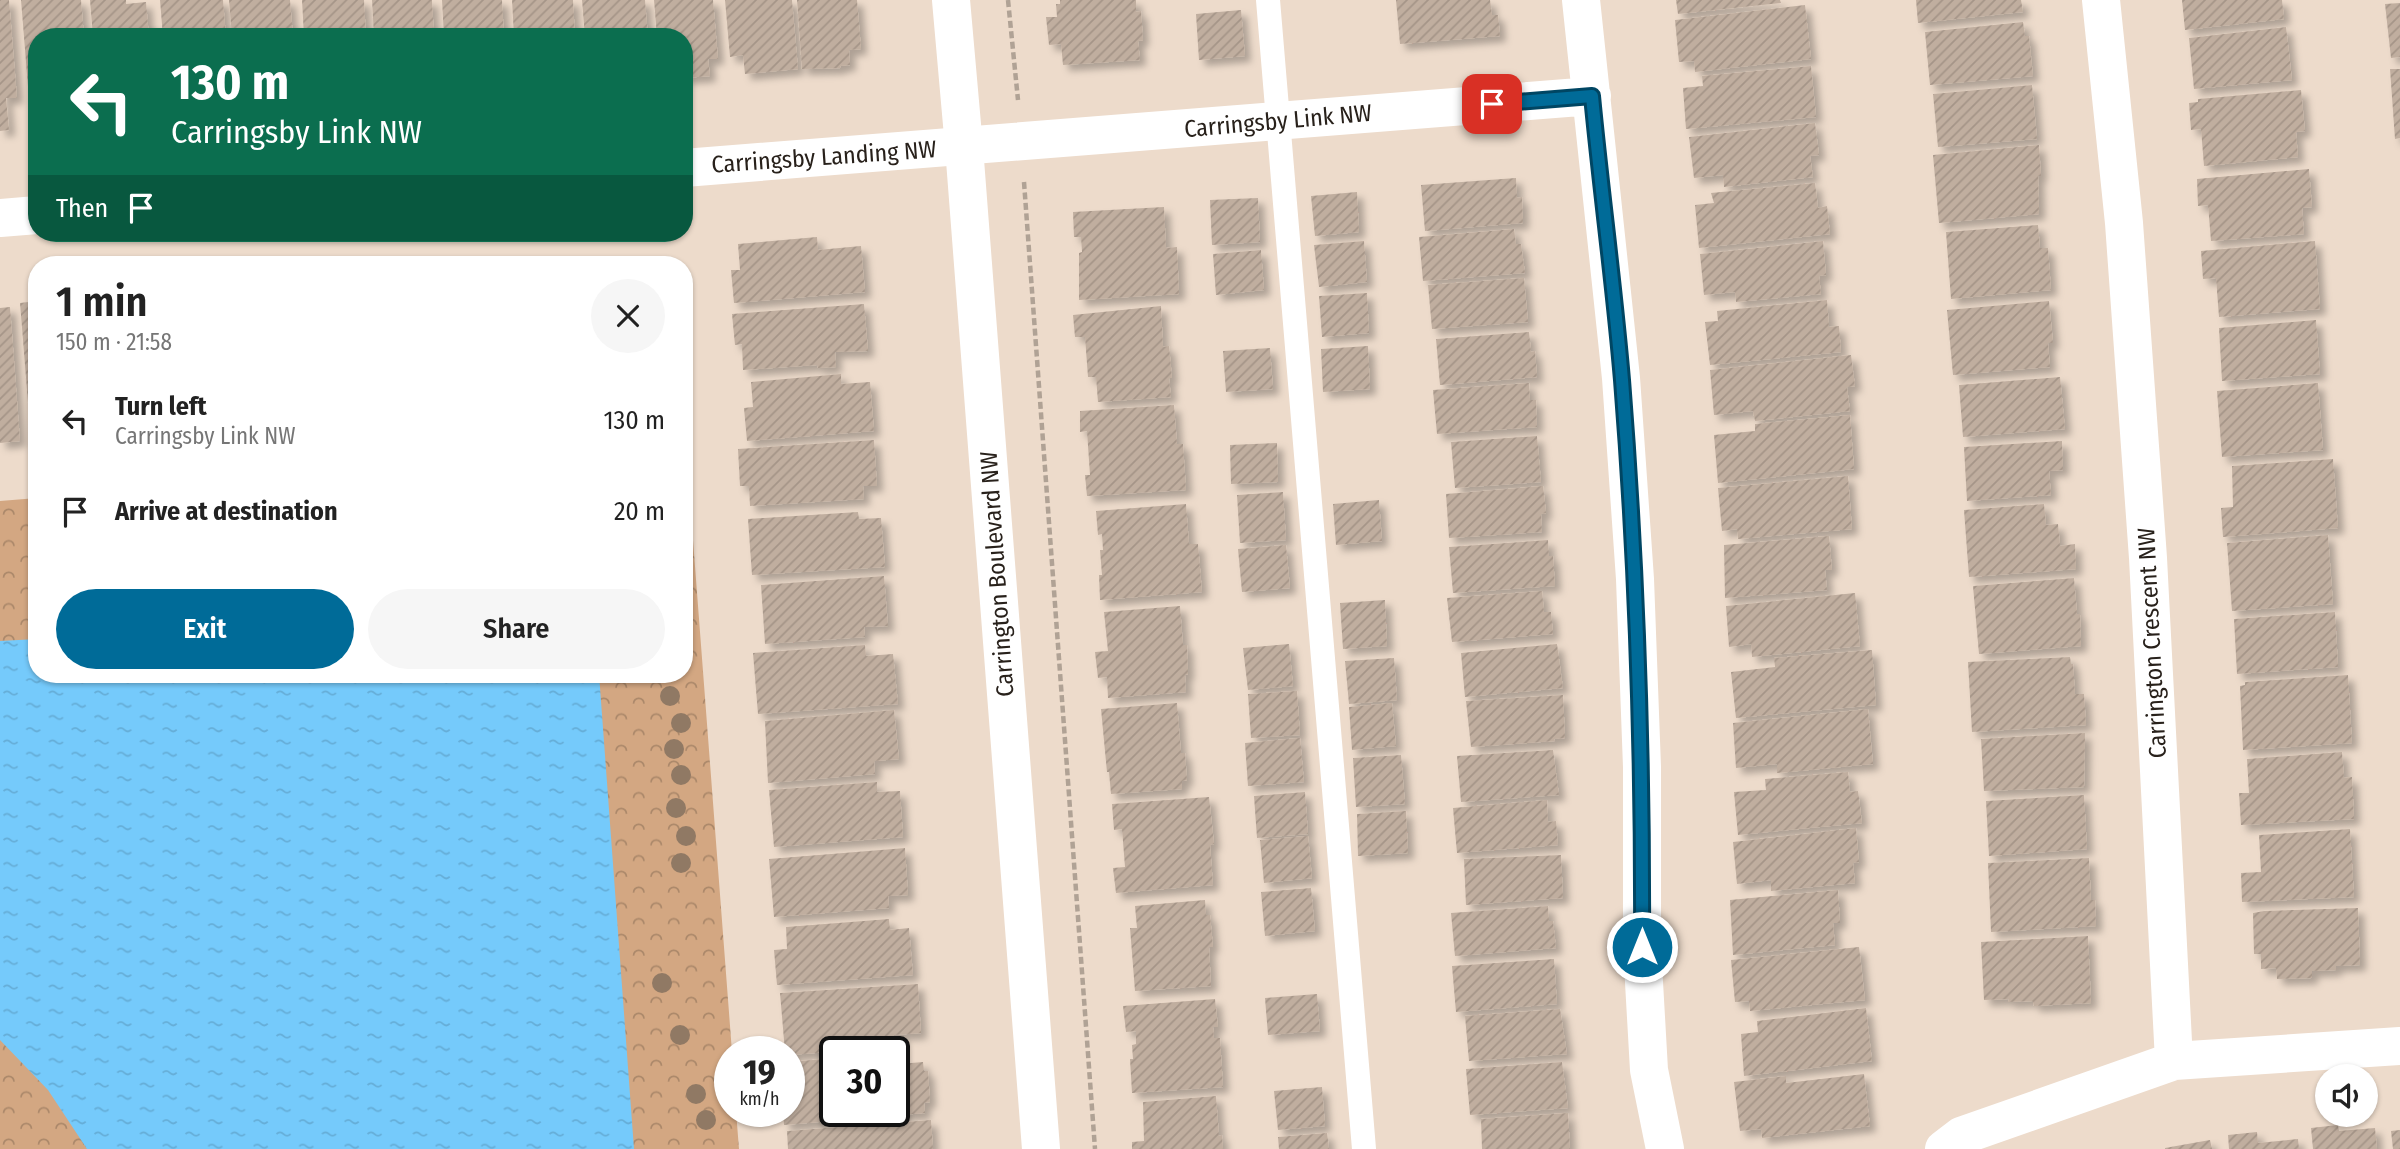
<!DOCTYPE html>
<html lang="en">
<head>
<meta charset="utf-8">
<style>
	body { margin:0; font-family:"Fira Sans Condensed",sans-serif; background:#f6f6f6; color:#222; height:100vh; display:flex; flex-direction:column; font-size:26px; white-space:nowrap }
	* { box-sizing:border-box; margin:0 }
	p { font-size:23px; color:#767676 }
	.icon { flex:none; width:38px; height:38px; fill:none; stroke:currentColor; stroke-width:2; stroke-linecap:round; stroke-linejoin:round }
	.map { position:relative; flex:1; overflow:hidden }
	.details { position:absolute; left:28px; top:256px; width:665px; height:427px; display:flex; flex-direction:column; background:#fff; border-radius:28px; box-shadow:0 2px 5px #0004 }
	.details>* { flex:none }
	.guide { position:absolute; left:28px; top:28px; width:665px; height:214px; border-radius:28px; box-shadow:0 2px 5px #0004; background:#0b6e4f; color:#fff; overflow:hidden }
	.tools { position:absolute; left:2315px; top:1064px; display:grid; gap:14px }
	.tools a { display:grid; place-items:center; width:63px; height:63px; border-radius:50%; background:#fff; box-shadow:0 2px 5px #0004; font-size:35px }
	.speed { position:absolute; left:714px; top:1036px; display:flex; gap:14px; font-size:35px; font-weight:700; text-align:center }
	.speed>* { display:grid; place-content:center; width:91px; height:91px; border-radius:50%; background:#fff; box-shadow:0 2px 5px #0004; line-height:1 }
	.speed small { font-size:18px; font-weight:400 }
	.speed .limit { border:4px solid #111; border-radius:10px; background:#fff; color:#111 }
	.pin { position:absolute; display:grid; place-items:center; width:60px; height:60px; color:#fff; margin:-30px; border-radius:14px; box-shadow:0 4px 10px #0006 }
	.me { position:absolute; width:77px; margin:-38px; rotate:0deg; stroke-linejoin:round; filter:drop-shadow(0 0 5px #0008) }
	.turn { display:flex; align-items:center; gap:24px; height:147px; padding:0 28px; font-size:32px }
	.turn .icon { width:91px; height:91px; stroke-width:2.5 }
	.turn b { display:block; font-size:49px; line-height:60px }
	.then { display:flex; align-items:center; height:66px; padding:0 28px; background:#0003; gap:14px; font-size:26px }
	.round { display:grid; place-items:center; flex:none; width:74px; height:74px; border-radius:37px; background:#f6f6f6 }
	.summary { display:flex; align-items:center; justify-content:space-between; height:119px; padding:0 28px }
	h1 { font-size:42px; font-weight:600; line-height:52px }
	.button { display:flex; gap:14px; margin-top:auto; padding:14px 28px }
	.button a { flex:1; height:80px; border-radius:42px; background:#006b98; color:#fff; font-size:28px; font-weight:600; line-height:80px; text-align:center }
	.button a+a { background:#f6f6f6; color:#222 }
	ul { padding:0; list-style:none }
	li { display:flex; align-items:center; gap:21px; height:91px; padding:0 28px }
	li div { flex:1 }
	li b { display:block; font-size:26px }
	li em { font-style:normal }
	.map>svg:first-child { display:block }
</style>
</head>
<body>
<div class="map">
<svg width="2400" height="1149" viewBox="0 0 2400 1149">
	<defs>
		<pattern id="park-crowns" width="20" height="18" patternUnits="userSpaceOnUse" patternTransform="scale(1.75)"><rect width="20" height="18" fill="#d3a782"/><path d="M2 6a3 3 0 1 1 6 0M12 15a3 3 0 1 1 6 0" fill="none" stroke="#ab886a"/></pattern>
		<pattern id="water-ripples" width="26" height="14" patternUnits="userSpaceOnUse" patternTransform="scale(1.75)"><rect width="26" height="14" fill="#75cafb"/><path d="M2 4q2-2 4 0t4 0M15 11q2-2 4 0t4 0" fill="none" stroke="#65add7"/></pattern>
		<pattern id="building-hatch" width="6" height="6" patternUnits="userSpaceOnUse" patternTransform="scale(1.75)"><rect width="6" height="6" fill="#c0ae9f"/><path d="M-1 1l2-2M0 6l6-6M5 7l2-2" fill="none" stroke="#a59588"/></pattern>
		<filter id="shadow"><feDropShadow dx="6" dy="6" stdDeviation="3.5" flood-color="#0004"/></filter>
	</defs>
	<rect width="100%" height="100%" fill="#eddbcb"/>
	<!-- park -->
	<path fill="url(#park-crowns)" d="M 684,448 L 686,448 L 732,1052 L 730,1052 L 730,1111 L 736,1111 L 739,1149 L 0,1149 L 0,501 L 37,498 L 37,674 L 684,674 Z"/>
	<!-- water -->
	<path fill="url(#water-ripples)" d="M 37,639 L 37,674 L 599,674 L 634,1149 L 87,1149 L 48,1090 L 0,1040 L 0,641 Z"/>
	<!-- building -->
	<path fill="url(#building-hatch)" filter="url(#shadow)" d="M 0,0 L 9,0 L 17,98 L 6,98 L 9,130 L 0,131 Z
		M 21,0 L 81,0 L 84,37 L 37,37 L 37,86 L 28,87 Z
		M 90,0 L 126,0 L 126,4 L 146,2 L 149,37 L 93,37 Z
		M 160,0 L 223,0 L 226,37 L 163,37 Z
		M 229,0 L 290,0 L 293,37 L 232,37 Z
		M 302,0 L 364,0 L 366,37 L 304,37 Z
		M 372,0 L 432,0 L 434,37 L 374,37 Z
		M 442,0 L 502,0 L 504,37 L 444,37 Z
		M 512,0 L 573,0 L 575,37 L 514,37 Z
		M 582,0 L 645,0 L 648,37 L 585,37 Z
		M 654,0 L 713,0 L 718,59 L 708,59 L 710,76 L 684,78 L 684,37 L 657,37 Z
		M 725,0 L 792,0 L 798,69 L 745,74 L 743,55 L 730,57 Z
		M 797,0 L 857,0 L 861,49 L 849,50 L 850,65 L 840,66 L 841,68 L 802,69 Z
		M 1060,0 L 1136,0 L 1136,12 L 1141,11 L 1143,40 L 1138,41 L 1140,60 L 1063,65 L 1061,44 L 1049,45 L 1046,17 L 1057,17 L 1056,4 L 1060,4 Z
		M 1396,0 L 1490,0 L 1492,15 L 1498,15 L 1500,36 L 1400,44 Z
		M 1676,0 L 1780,0 L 1781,3 L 1678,14 Z
		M 1916,0 L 2021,0 L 2023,12 L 1918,23 Z
		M 2182,0 L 2282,0 L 2284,19 L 2185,30 Z
		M 2400,3 L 2400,57 L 2391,58 L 2385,4 Z
		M 1805,5 L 1811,59 L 1695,72 L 1694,61 L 1679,62 L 1675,20 Z
		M 1241,10 L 1245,56 L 1199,60 L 1196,14 Z
		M 2023,22 L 2025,36 L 2029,36 L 2033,76 L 1930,85 L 1925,32 Z
		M 2286,27 L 2292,80 L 2194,89 L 2189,38 Z
		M 1811,66 L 1816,117 L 1686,129 L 1683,88 L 1703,86 L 1702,76 Z
		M 2390,69 L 2400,69 L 2400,138 L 2395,139 Z
		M 2032,85 L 2037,139 L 1938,147 L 1933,94 Z
		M 2301,90 L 2305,131 L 2296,132 L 2298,157 L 2204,166 L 2201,129 L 2191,130 L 2189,103 L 2198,102 L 2198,99 Z
		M 1815,123 L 1819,155 L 1810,156 L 1813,177 L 1724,187 L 1723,175 L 1694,178 L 1689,137 Z
		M 2039,145 L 2041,176 L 2038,176 L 2039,214 L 1939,223 L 1933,155 Z
		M 2309,169 L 2312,207 L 2302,208 L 2304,234 L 2211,241 L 2208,205 L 2198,206 L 2197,179 Z
		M 1516,178 L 1517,198 L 1522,197 L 1523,223 L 1425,231 L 1421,185 Z
		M 1815,183 L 1818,208 L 1827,206 L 1830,234 L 1699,248 L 1695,205 L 1714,203 L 1711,193 Z
		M 1357,192 L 1359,232 L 1315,236 L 1311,196 Z
		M 1258,198 L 1260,242 L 1212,245 L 1210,200 Z
		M 1164,207 L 1166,248 L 1177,247 L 1179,294 L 1079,300 L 1079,253 L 1082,252 L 1081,237 L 1074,237 L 1073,212 Z
		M 2038,225 L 2040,248 L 2048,248 L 2051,290 L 1951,299 L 1946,232 Z
		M 1514,229 L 1516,244 L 1521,244 L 1525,273 L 1423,281 L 1419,237 Z
		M 817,237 L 818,250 L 861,246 L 865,292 L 734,303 L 731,270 L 740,270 L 738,244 Z
		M 1364,241 L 1367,282 L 1319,287 L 1314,245 Z
		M 1823,241 L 1826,275 L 1819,276 L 1821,294 L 1736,302 L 1735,292 L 1704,295 L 1700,254 Z
		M 2315,241 L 2320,309 L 2219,317 L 2216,278 L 2203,279 L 2201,251 Z
		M 1261,250 L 1264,290 L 1216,295 L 1213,254 Z
		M 651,259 L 651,264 L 604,264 L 604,262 Z
		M 1524,278 L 1528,322 L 1432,329 L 1428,285 Z
		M 1367,293 L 1369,333 L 1322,337 L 1319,296 Z
		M 1827,300 L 1829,327 L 1839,326 L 1841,352 L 1710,365 L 1705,322 L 1718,321 L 1717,311 Z
		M 37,301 L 37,439 L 31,440 L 20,303 Z
		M 2049,301 L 2053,343 L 2048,343 L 2050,367 L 1953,375 L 1947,310 Z
		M 864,304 L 868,351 L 835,352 L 836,367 L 818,368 L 817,365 L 743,370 L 742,344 L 735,345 L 732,314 Z
		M 1161,306 L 1163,347 L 1169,346 L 1172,378 L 1169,378 L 1171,397 L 1098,402 L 1096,377 L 1088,377 L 1085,337 L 1075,337 L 1073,315 Z
		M 10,307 L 20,441 L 0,443 L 0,308 Z
		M 2316,320 L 2320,374 L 2222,381 L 2219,328 Z
		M 1529,332 L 1531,352 L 1535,351 L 1537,377 L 1440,385 L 1436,339 Z
		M 1368,346 L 1370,389 L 1323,392 L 1321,349 Z
		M 1270,348 L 1273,389 L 1226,392 L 1223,351 Z
		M 1851,355 L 1855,386 L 1847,387 L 1850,411 L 1755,421 L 1753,411 L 1714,415 L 1710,370 Z
		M 841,374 L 841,384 L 870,382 L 874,431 L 747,441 L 744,408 L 753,407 L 751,382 Z
		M 2060,377 L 2065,429 L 1963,437 L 1959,385 Z
		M 1529,383 L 1530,400 L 1536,400 L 1537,427 L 1437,434 L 1433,390 Z
		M 2318,383 L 2323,450 L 2222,457 L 2217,391 Z
		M 1174,405 L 1177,444 L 1183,444 L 1186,490 L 1087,496 L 1085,475 L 1090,475 L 1087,431 L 1080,432 L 1080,411 Z
		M 1850,415 L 1854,469 L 1718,483 L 1714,435 L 1755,431 L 1755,424 Z
		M 1537,436 L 1541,482 L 1455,488 L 1451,442 Z
		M 874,440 L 877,486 L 863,486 L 864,499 L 750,506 L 749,486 L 740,486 L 738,449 Z
		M 2062,441 L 2063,470 L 2049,471 L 2051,495 L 1967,501 L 1964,447 Z
		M 1277,443 L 1278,482 L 1231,484 L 1230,445 Z
		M 2333,459 L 2338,528 L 2223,537 L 2221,508 L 2233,507 L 2232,466 Z
		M 1848,476 L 1852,529 L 1738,539 L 1737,529 L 1722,531 L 1718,488 Z
		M 1543,486 L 1546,513 L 1541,514 L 1542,532 L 1449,538 L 1446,494 Z
		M 1283,492 L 1286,540 L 1240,543 L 1237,495 Z
		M 1379,500 L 1382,541 L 1336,545 L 1333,504 Z
		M 1186,504 L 1189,544 L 1198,544 L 1202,592 L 1100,600 L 1099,575 L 1102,575 L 1100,550 L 1103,550 L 1102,534 L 1098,535 L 1096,511 Z
		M 2044,504 L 2046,525 L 2058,524 L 2060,546 L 2075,544 L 2076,569 L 1969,577 L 1964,510 Z
		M 858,512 L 859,519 L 881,518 L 885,567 L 752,575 L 748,519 Z
		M 2328,535 L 2333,604 L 2232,611 L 2227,543 Z
		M 1829,536 L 1832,570 L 1825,570 L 1827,590 L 1725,598 L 1724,545 Z
		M 1548,540 L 1549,556 L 1553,556 L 1555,586 L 1453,593 L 1449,547 Z
		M 1286,545 L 1290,588 L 1242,592 L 1238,549 Z
		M 884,576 L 888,626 L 864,627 L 865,637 L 765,644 L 761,585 Z
		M 2074,578 L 2077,614 L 2080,614 L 2081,646 L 1979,654 L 1973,586 Z
		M 1542,591 L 1544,612 L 1551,612 L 1553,634 L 1452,642 L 1447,598 Z
		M 1855,593 L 1860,646 L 1752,657 L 1751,644 L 1729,647 L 1726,606 Z
		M 1385,600 L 1387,646 L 1343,649 L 1340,603 Z
		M 1180,606 L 1183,645 L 1187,645 L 1188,674 L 1185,675 L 1186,692 L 1108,698 L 1107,677 L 1098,678 L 1095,652 L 1108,651 L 1104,612 Z
		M 2335,612 L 2338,667 L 2237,674 L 2234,619 Z
		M 1289,644 L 1293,686 L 1248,690 L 1243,648 Z
		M 1557,644 L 1563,688 L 1465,697 L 1461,653 Z
		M 865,645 L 866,656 L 893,654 L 898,704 L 758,714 L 753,653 Z
		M 1872,650 L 1876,705 L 1736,718 L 1731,672 L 1775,667 L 1774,658 Z
		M 2070,657 L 2071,664 L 2073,664 L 2075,694 L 2084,694 L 2086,725 L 1972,732 L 1968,662 Z
		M 1394,658 L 1397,700 L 1349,704 L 1345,661 Z
		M 2348,675 L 2352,743 L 2243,750 L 2240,686 L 2245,685 L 2245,682 Z
		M 1297,691 L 1300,735 L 1251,738 L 1248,694 Z
		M 1563,695 L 1565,738 L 1554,739 L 1555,741 L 1471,747 L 1466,701 Z
		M 1177,703 L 1181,753 L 1185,753 L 1187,780 L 1182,781 L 1182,789 L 1111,794 L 1109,772 L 1107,772 L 1101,709 Z
		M 1392,703 L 1396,746 L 1352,750 L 1349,707 Z
		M 1868,709 L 1873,764 L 1777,773 L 1777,764 L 1736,768 L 1733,723 Z
		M 894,710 L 899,759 L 874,761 L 875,774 L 768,783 L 765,721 Z
		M 2085,733 L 2084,787 L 1984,791 L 1981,739 Z
		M 1300,738 L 1304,782 L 1248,786 L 1245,743 Z
		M 1553,750 L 1559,795 L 1461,802 L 1457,756 Z
		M 2342,752 L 2344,778 L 2352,777 L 2354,819 L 2241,825 L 2239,793 L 2249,793 L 2247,759 Z
		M 1401,755 L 1405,804 L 1356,807 L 1353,758 Z
		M 1848,772 L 1850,792 L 1858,791 L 1862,823 L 1738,835 L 1734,792 L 1766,790 L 1765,779 Z
		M 877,782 L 877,792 L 900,791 L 903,837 L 774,847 L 769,790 Z
		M 1305,792 L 1308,834 L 1257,838 L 1254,796 Z
		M 2084,795 L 2087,849 L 1989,856 L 1986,801 Z
		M 1209,797 L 1214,844 L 1210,845 L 1213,885 L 1116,893 L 1113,868 L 1125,867 L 1122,829 L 1114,830 L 1112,804 Z
		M 1547,800 L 1548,822 L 1556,821 L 1558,845 L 1457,853 L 1453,808 Z
		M 1406,811 L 1408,853 L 1358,856 L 1357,814 Z
		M 1856,828 L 1859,862 L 1853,863 L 1855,883 L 1771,891 L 1771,880 L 1737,884 L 1733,842 Z
		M 2350,829 L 2354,897 L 2242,902 L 2241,873 L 2261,872 L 2259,835 Z
		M 1308,836 L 1312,878 L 1264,883 L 1260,840 Z
		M 905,848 L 908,895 L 888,896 L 889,908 L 774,917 L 769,859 Z
		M 1561,855 L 1563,898 L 1466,905 L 1464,859 Z
		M 2089,858 L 2091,900 L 2095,900 L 2096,926 L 1991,932 L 1988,863 Z
		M 1311,888 L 1315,931 L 1265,936 L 1261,892 Z
		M 1838,890 L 1840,923 L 1833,923 L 1835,945 L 1733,955 L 1730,900 Z
		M 1205,900 L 1206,915 L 1210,915 L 1213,947 L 1209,947 L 1211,986 L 1135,991 L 1130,928 L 1137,928 L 1135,906 Z
		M 1548,906 L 1549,921 L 1553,921 L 1556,948 L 1455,956 L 1451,913 Z
		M 2358,908 L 2360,965 L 2336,966 L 2336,970 L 2312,971 L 2312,978 L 2277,979 L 2276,968 L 2261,969 L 2261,954 L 2254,954 L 2253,913 L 2264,911 Z
		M 889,919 L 890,930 L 909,928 L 913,975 L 777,985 L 774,950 L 787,949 L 786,927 Z
		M 2088,936 L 2091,1003 L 2034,1006 L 2033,1001 L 2008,1002 L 2009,999 L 1984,1000 L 1981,942 Z
		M 1859,947 L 1865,1000 L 1750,1011 L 1749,1001 L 1735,1002 L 1731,960 Z
		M 1554,959 L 1557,1004 L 1456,1012 L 1452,966 Z
		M 918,984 L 921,1033 L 893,1035 L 894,1047 L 789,1055 L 789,1052 L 785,1052 L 780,993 Z
		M 1317,994 L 1320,1031 L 1268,1035 L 1265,998 Z
		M 1215,999 L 1218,1027 L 1213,1027 L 1214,1038 L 1220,1038 L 1223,1087 L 1132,1093 L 1130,1059 L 1133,1059 L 1132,1045 L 1136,1044 L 1136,1031 L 1126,1032 L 1123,1006 Z
		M 1866,1008 L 1872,1061 L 1744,1076 L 1741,1034 L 1758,1032 L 1757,1021 Z
		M 1560,1009 L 1567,1054 L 1469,1061 L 1465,1016 Z
		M 894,1053 L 899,1053 L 900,1064 L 923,1062 L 924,1071 L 928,1071 L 930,1102 L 924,1103 L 925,1113 L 784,1125 L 783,1111 L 789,1111 L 789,1062 L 835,1058 L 835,1111 L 894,1111 Z
		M 1562,1062 L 1568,1108 L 1470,1115 L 1466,1069 Z
		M 1864,1074 L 1870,1126 L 1762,1138 L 1761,1129 L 1740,1131 L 1734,1082 L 1786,1076 L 1786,1083 Z
		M 1322,1087 L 1325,1126 L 1278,1130 L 1274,1091 Z
		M 1216,1096 L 1219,1136 L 1222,1135 L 1223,1149 L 1132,1149 L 1132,1142 L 1144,1141 L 1143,1102 Z
		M 1568,1113 L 1570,1149 L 1482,1149 L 1481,1119 Z
		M 931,1120 L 933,1149 L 788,1149 L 787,1131 Z
		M 2338,1125 L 2339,1131 L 2375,1128 L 2377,1149 L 2313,1149 L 2311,1128 Z
		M 2400,1130 L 2400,1149 L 2393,1149 L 2391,1131 Z
		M 2257,1132 L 2258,1143 L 2298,1139 L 2299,1149 L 2229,1149 L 2228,1135 Z
		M 1327,1133 L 1329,1149 L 1279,1149 L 1278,1137 Z
		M 2210,1140 L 2212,1149 L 2165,1149 L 2165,1148 Z"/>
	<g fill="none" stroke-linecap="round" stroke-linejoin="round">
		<!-- path -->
		<path stroke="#b0a295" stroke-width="4.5" stroke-dasharray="7 3.5" stroke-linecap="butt" d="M 1008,0 L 1018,100
			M 1024,182 L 1095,1149"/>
		<!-- service -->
		<path stroke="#fff" stroke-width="24" d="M 1268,0 L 1364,1149"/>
		<!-- minor -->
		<path stroke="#fff" stroke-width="38" d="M 1581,0 L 1621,378 L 1635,579 L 1642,767 L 1642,947 L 1649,1070 L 1665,1149
			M 2101,0 L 2124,223 L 2148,558 L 2174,1061
			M 684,168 L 1592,96
			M 0,218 L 37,215
			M 1944,1149 L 1961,1136 L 2174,1061 L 2400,1046"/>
		<!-- tertiary -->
		<path stroke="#fff" stroke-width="38" d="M 951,0 L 964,147 L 1041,1149"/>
	</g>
	<!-- trees -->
	<g fill="#907964">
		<circle cx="670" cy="696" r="10"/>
		<circle cx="681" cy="723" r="10"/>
		<circle cx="674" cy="749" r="10"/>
		<circle cx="681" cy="775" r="10"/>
		<circle cx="676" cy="808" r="10"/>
		<circle cx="686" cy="836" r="10"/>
		<circle cx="681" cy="863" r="10"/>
		<circle cx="662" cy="983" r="10"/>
		<circle cx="680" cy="1035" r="10"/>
		<circle cx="696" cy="1094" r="10"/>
		<circle cx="706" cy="1120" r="10"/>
	</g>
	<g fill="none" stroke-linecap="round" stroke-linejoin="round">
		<defs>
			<path id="route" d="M 1492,104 L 1592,96 C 1601,191 1614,285 1622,380 C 1637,569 1643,757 1642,947"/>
		</defs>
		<!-- route casing -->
		<use href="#route" stroke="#004663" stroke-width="18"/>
		<!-- route -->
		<use href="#route" stroke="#006b98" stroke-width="12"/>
	</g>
	<g text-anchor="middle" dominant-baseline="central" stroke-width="5" stroke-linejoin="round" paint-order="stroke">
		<!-- street labels -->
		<g font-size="24" fill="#28211b" stroke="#fff">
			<text transform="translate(1278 121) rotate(-5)">Carringsby Link NW</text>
			<text transform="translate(824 157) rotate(-4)">Carringsby Landing NW</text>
			<text transform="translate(997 574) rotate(-94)">Carrington Boulevard NW</text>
			<text transform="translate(2152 643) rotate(-93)">Carrington Crescent NW</text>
		</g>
	</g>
</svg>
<div class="tools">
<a><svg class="icon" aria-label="sound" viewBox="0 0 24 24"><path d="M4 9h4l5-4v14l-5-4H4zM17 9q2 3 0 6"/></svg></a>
</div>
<div class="speed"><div>19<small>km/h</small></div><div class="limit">30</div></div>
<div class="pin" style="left:1492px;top:104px;background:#d93025"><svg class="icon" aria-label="arrive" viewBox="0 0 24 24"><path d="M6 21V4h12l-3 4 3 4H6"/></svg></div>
<svg class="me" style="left:1642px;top:947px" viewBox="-20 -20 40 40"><circle r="17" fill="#006b98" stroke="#fff" stroke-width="3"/><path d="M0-11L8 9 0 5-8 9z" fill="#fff"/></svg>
<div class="guide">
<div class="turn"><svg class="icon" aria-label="left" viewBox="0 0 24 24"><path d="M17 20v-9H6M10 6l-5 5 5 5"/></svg><div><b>130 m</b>Carringsby Link NW</div></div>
<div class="then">Then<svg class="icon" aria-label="arrive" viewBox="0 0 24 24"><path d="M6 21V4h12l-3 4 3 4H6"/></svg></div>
</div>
<section class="details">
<div class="summary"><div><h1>1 min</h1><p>150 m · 21:58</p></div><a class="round"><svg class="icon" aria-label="close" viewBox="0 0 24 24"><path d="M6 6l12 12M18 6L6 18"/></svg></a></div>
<ul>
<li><svg class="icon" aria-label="left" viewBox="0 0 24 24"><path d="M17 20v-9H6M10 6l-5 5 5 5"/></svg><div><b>Turn left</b><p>Carringsby Link NW</p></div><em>130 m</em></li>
<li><svg class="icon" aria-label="arrive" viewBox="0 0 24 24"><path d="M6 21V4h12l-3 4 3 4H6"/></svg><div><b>Arrive at destination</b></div><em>20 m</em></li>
</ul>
<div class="button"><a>Exit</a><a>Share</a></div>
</section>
</div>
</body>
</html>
